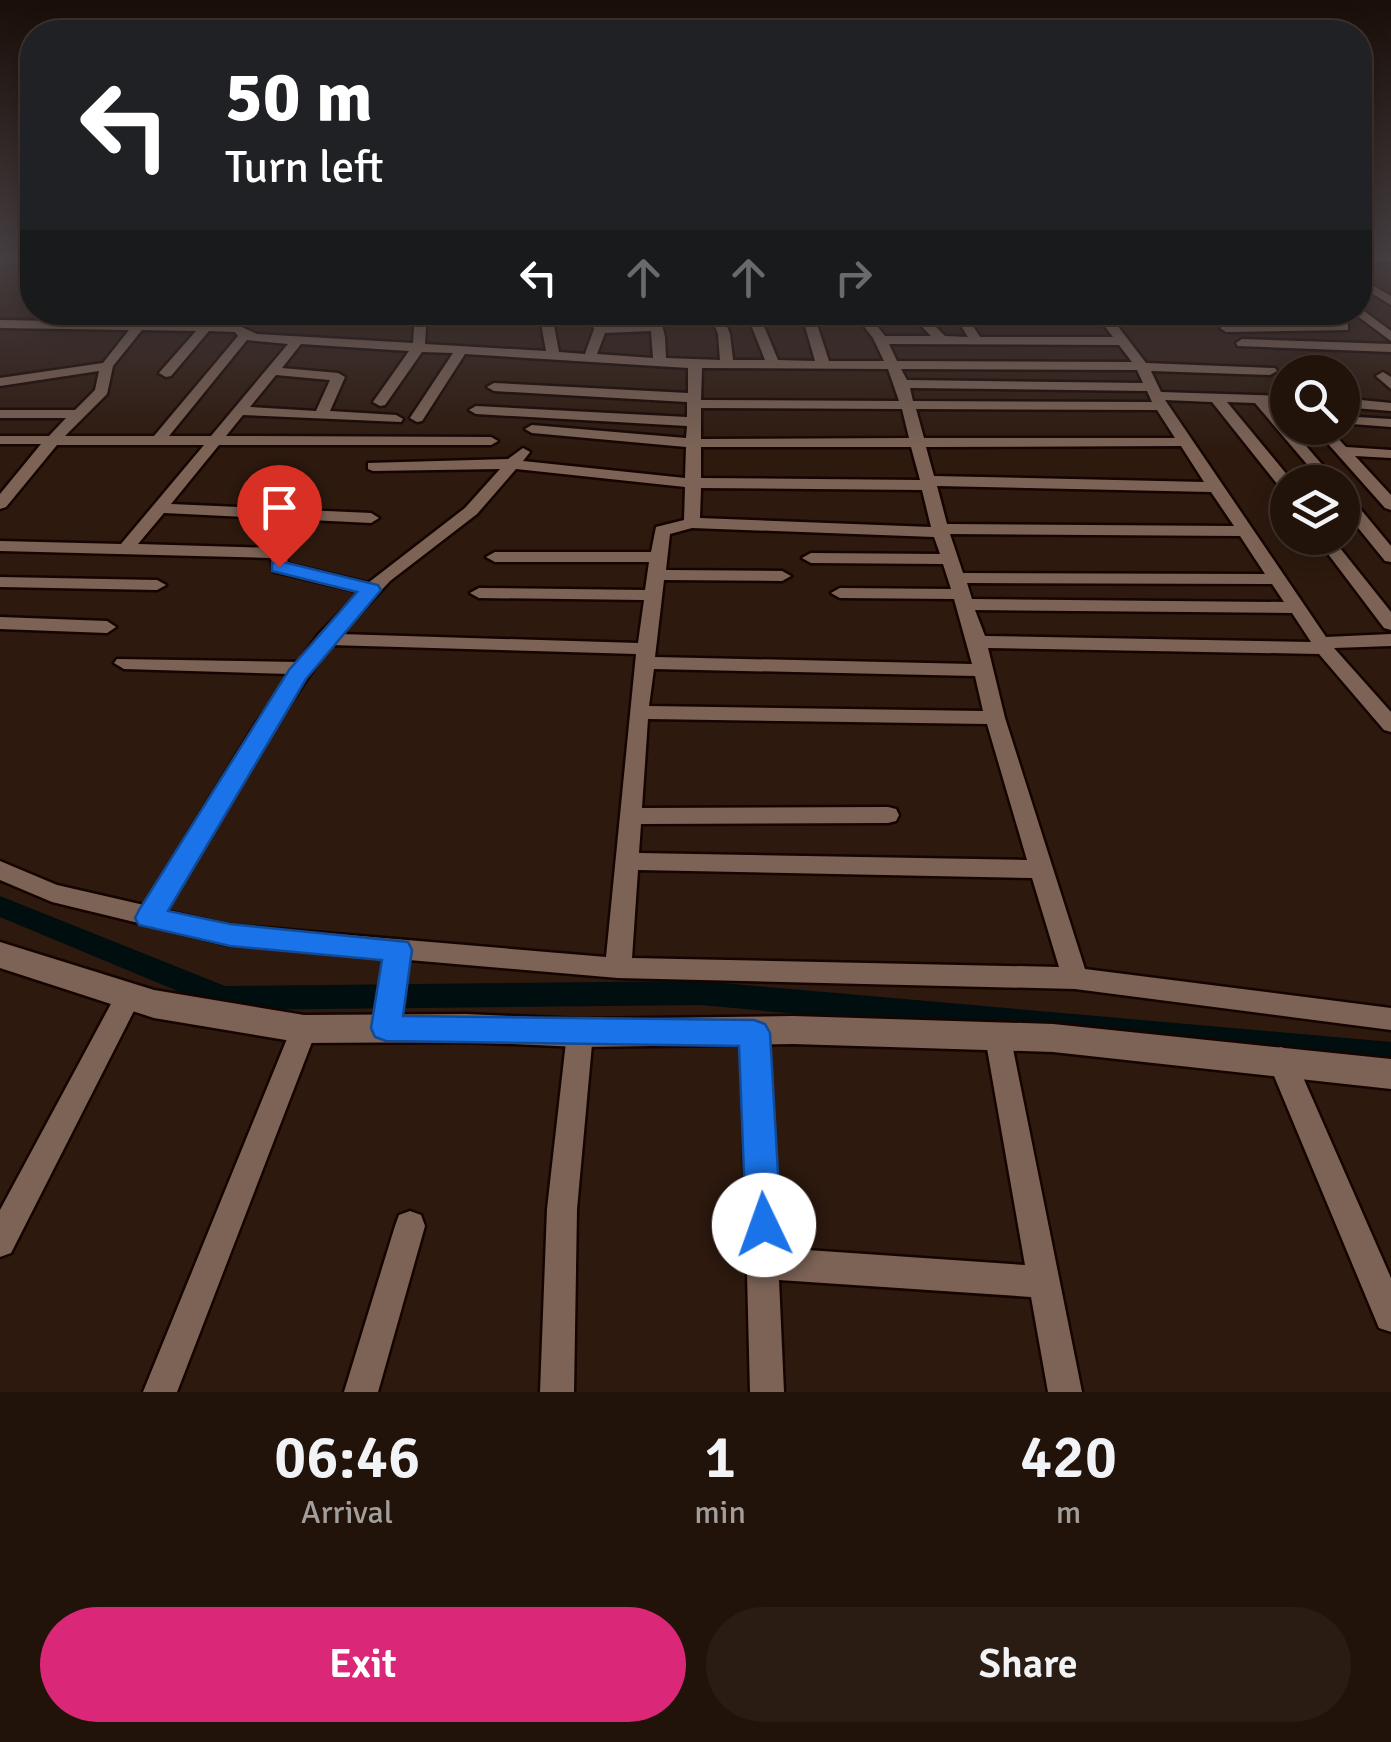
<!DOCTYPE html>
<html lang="en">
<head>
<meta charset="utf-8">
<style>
	body { margin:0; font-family:Signika,sans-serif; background:#2a1c13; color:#f1f3f6; height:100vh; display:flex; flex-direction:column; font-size:38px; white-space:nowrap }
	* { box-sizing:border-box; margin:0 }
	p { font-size:32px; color:#a29e9c }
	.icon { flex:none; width:55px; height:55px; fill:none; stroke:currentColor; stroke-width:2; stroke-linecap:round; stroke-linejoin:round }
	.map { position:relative; height:1392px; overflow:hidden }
	.details { display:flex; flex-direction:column; background:#22130a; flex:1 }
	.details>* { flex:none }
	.hud { position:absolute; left:20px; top:20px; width:1352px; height:305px; border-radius:40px; box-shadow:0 5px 25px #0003,0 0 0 2px #3f322b; background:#202124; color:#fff; overflow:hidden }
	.buttons { position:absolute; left:1270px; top:355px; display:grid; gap:20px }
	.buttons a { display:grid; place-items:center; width:90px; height:90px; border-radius:50%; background:#22130a; box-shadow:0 5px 25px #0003,0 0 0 2px #3f322b; font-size:50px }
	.pin { position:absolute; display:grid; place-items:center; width:85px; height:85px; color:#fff; margin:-102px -42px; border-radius:50% 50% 50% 0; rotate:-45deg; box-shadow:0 0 10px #0007 }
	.pin .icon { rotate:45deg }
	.me { position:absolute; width:110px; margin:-55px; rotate:357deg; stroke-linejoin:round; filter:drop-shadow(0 0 8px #0008) }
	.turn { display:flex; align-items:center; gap:35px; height:210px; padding:0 40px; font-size:45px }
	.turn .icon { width:130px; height:130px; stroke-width:2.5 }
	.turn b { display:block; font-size:70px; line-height:85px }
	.lanes { display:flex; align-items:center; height:95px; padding:0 40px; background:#0003; justify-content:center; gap:50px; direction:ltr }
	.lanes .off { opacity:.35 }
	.eta { display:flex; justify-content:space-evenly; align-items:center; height:170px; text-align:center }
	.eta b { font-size:60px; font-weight:600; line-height:70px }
	.primary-button { display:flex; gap:20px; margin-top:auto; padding:20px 40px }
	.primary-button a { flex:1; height:115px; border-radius:60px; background:#db2777; color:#fff; font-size:40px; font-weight:600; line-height:115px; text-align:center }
	.primary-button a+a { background:#2a1c13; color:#f1f3f6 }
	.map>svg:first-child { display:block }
</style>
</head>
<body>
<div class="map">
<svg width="1391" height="1392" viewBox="0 0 1391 1392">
	<rect width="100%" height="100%" fill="#2d190e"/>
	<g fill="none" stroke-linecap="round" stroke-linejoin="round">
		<!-- canal -->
		<path fill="#010e10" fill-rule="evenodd" d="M 0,896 L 225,986 L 700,981 L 1391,1042 L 1391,1068 L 700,1005 L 223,1010 L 0,917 Z"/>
		<defs>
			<path id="minor" d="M 1360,256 L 1391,256 L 1391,261 L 1360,262 Z
				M 1360,278 L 1391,296 L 1391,305 L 1360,286 Z
				M 1360,308 L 1391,331 L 1391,341 L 1356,315 Z
				M 415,312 L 427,312 L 425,344 L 546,351 L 540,317 L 499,323 L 493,319 L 520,312 L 556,312 L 552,315 L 559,352 L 585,354 L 594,329 L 586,312 L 598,312 L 604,325 L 650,324 L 647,312 L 659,312 L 665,337 L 666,358 L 720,360 L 718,334 L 709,312 L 721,312 L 730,334 L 733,360 L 765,360 L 746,312 L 758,312 L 778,360 L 815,361 L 801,312 L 813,312 L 829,361 L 884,361 L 873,338 L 853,312 L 866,312 L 885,336 L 931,336 L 908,312 L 921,312 L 945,336 L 968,337 L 952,312 L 964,312 L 980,337 L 1113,337 L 1094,312 L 1107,312 L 1146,363 L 1275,368 L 1277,371 L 1270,375 L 1151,371 L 1161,392 L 1288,396 L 1288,404 L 1270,404 L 1337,482 L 1322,482 L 1255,403 L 1227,402 L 1293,482 L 1288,482 L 1288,492 L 1282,490 L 1212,402 L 1165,400 L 1326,637 L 1391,634 L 1391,646 L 1334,648 L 1391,712 L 1391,732 L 1384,730 L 1319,654 L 988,648 L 1005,718 L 1085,969 L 1391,1008 L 1391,1030 L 1075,989 L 618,978 L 409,960 L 399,1028 L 396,1036 L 386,1039 L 376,1036 L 373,1028 L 384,958 L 229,945 L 52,902 L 0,880 L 0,861 L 57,885 L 144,905 L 255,725 L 291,674 L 124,669 L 114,663 L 117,659 L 299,662 L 318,635 L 360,592 L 273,571 L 271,558 L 0,551 L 0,541 L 121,544 L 204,445 L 57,445 L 6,507 L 0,509 L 0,494 L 41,444 L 0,444 L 0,436 L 49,436 L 66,418 L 0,418 L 0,410 L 75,410 L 95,390 L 99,371 L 0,386 L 0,378 L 103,363 L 129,330 L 0,328 L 0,320 L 235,324 L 257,334 L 413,343 ZM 142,330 L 196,331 L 159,373 L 166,377 L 171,376 L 209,331 L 235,332 L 238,336 L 154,436 L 65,436 L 107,394 L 113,366 ZM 651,331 L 653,358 L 597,354 L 605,333 ZM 247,340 L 288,344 L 211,436 L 169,436 ZM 301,344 L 409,351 L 373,402 L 380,406 L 385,405 L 422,352 L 453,353 L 410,418 L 417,422 L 422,421 L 465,354 L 688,368 L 688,393 L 494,383 L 487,387 L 494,391 L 687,402 L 687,417 L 476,406 L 469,410 L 476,414 L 687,426 L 686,438 L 532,425 L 525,429 L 532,433 L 686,447 L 685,478 L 523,461 L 530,452 L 523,448 L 508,459 L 368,463 L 368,469 L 373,471 L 500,469 L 465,508 L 368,583 L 288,564 L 286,552 L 276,548 L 138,544 L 164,513 L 371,523 L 379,518 L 371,513 L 171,504 L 219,445 L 491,445 L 498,441 L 491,437 L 226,436 L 243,415 L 401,422 L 403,419 L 396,415 L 330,411 L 345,377 L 338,373 L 282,368 ZM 889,344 L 1119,345 L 1132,362 L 897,361 ZM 702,368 L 888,369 L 899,401 L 701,400 ZM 901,369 L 1137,370 L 1143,383 L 907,380 ZM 276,375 L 330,380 L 316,411 L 250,407 ZM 910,388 L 1147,391 L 1152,402 L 913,401 ZM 701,408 L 902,409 L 909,438 L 701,439 ZM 916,409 L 1157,410 L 1175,438 L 924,438 ZM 1181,446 L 1204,482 L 934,476 L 926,447 ZM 701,447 L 911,447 L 920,480 L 701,478 ZM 516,469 L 685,487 L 684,520 L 656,527 L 651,552 L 495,552 L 486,557 L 495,562 L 649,562 L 645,590 L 479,588 L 470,593 L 479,598 L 644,600 L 638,643 L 340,634 L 390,581 L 477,514 ZM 937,486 L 1211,492 L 1234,526 L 947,524 ZM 701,488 L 922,490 L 931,527 L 700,518 ZM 692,528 L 934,537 L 940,554 L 811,553 L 802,558 L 811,563 L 943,564 L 951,589 L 840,588 L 831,593 L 840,598 L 954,599 L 972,664 L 655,657 L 664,580 L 782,581 L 791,576 L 782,571 L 666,570 L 670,534 ZM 950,534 L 1240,536 L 1265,574 L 963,573 ZM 967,583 L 1272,584 L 1284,602 L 972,599 ZM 975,610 L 1292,613 L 1311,642 L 985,636 ZM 330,645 L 636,654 L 606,957 L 229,925 L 166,911 L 274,727 ZM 654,669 L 975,676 L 983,711 L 649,706 ZM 648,719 L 987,724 L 1027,860 L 639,853 L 641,824 L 888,823 L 896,821 L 899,815 L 896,809 L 888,807 L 642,808 ZM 638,870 L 1032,878 L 1059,967 L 632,958 Z
				M 1344,323 L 1348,324 L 1348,330 L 1226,332 L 1220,328 L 1226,324 Z
				M 1242,339 L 1391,344 L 1391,352 L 1238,346 L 1236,343 Z
				M 1383,372 L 1391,377 L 1391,389 L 1376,376 Z
				M 1342,380 L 1361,400 L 1391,403 L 1391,411 L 1342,407 L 1342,399 L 1346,399 L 1342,394 Z
				M 1357,417 L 1391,419 L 1391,427 L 1352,424 L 1352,418 Z
				M 1314,428 L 1328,428 L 1346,447 L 1391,450 L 1391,458 L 1355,456 L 1391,495 L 1391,510 L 1385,508 Z
				M 1342,492 L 1348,494 L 1391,546 L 1391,562 L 1385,561 L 1342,508 Z
				M 1316,538 L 1332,538 L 1391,612 L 1391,630 L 1384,628 Z
				M 0,577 L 157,580 L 166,585 L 157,590 L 0,587 Z
				M 0,617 L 107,621 L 116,627 L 107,633 L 0,629 Z
				M 128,986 L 137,989 L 141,997 L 11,1253 L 0,1257 L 0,1210 L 119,989 Z
				M 304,1018 L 314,1021 L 317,1029 L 177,1392 L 143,1392 L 291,1029 L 294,1021 Z
				M 580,1022 L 590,1025 L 593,1033 L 577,1209 L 574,1392 L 540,1392 L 547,1209 L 567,1033 L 570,1025 Z
				M 754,1022 L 764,1025 L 767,1033 L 778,1248 L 1025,1265 L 985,1037 L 989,1029 L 999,1025 L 1009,1029 L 1082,1392 L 1048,1392 L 1031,1297 L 779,1280 L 784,1392 L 750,1392 L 741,1033 L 744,1025 Z
				M 1281,1047 L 1291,1051 L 1295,1059 L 1391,1278 L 1391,1332 L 1379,1328 L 1267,1059 L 1271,1051 Z
				M 410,1211 L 421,1215 L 425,1226 L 378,1392 L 344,1392 L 395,1226 L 399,1215 Z"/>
			<path id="tertiary" d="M 0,942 L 154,990 L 304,1015 L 466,1014 L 580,1019 L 793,1016 L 1053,1024 L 1391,1059 L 1391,1089 L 1053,1052 L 793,1044 L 580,1047 L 466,1042 L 304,1043 L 154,1018 L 0,968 Z"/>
		</defs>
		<!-- minor casing -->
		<use href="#minor" stroke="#150400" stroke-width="5"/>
		<!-- tertiary casing -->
		<use href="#tertiary" stroke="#150400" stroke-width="5"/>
		<!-- minor -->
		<use href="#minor" fill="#7c6356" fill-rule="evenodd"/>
		<!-- tertiary -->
		<use href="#tertiary" fill="#7c6356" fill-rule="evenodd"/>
	</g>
	<!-- sky -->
	<linearGradient id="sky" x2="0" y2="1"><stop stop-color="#190e08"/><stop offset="0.57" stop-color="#463e41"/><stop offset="1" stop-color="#463e41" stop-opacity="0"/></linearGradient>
	<rect width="1391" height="451" fill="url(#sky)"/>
	<!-- route -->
	<path fill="#1a73e8" stroke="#114b97" stroke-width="2.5" d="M 279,561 L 378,585 L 381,590 L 306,679 L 168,911 L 230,924 L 408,942 L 412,950 L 403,1016 L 754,1020 L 765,1024 L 770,1033 L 781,1225 L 776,1237 L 764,1242 L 751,1237 L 746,1225 L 739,1046 L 386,1041 L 375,1037 L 371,1028 L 382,960 L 230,946 L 139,925 L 135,918 L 139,910 L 289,670 L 357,592 L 272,571 L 272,563 Z"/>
</svg>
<div class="buttons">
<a><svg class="icon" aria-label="search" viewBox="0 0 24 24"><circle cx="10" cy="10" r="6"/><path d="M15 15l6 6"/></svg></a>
<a><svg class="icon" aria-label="layers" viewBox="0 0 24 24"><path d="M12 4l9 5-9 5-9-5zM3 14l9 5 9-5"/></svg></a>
</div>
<div class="pin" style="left:279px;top:567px;background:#d93025"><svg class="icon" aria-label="arrive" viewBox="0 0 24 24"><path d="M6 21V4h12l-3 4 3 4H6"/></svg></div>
<svg class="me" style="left:764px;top:1225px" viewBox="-20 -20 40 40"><circle r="19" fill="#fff"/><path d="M0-13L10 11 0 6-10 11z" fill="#1a73e8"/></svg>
<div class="hud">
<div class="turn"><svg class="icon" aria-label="left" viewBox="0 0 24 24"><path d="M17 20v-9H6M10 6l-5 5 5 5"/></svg><div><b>50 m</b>Turn left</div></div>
<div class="lanes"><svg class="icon" aria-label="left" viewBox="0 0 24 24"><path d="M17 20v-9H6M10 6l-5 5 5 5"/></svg><svg class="icon off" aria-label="ahead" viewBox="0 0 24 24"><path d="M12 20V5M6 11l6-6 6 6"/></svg><svg class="icon off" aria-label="ahead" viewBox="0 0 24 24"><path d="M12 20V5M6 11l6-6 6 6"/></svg><svg class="icon off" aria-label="right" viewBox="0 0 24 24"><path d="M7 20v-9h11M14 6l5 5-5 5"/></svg></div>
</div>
</div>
<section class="details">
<div class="eta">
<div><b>06:46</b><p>Arrival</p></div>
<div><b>1</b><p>min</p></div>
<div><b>420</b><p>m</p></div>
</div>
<div class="primary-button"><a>Exit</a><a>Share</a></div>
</section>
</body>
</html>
